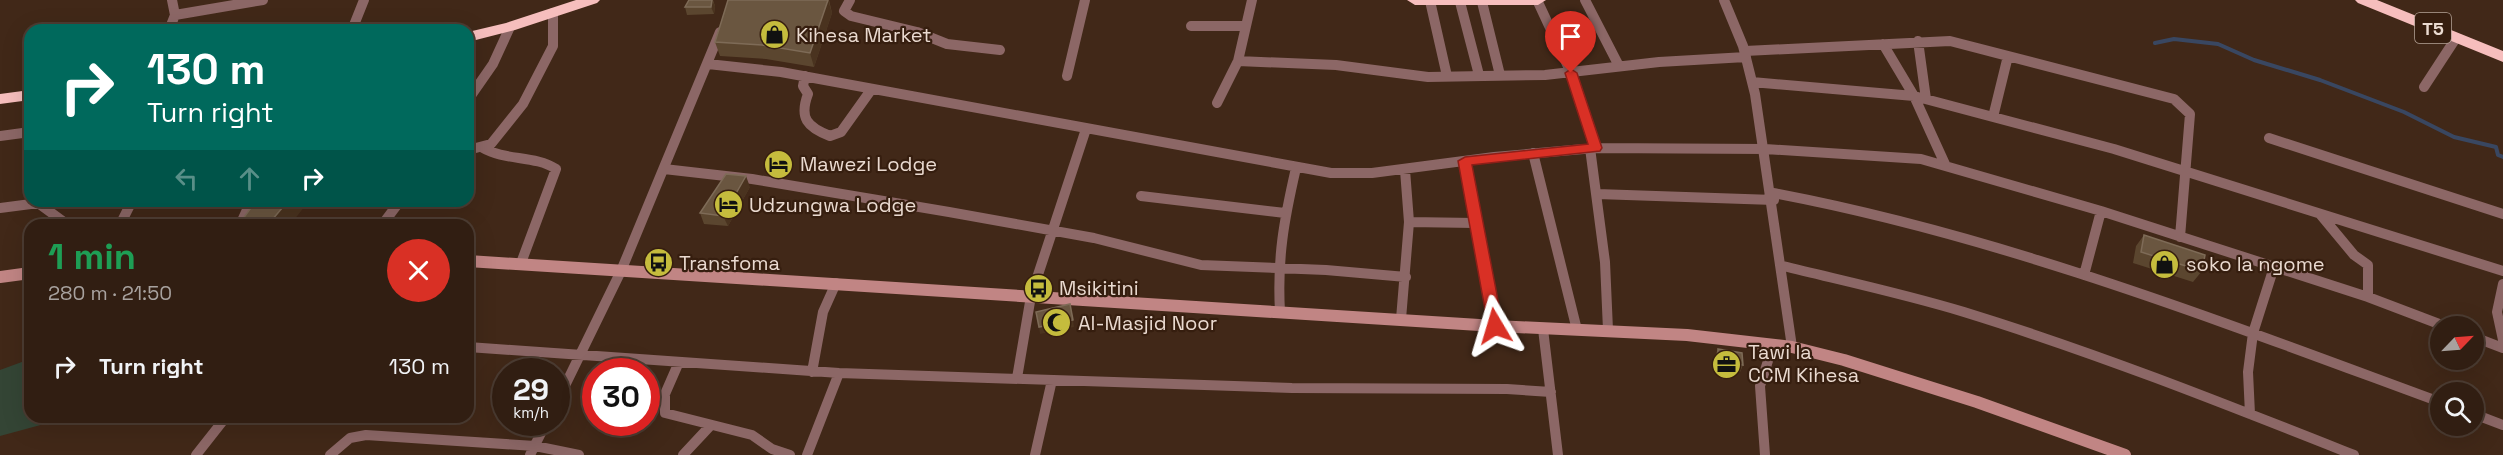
<!DOCTYPE html>
<html lang="en">
<head>
<meta charset="utf-8">
<style>
	body { margin:0; font-family:"Space Grotesk",sans-serif; background:#39271b; color:#f1f3f6; height:100vh; display:flex; flex-direction:column; font-size:22px; white-space:nowrap }
	* { box-sizing:border-box; margin:0 }
	p { font-size:20px; color:#a8a29f }
	.icon { flex:none; width:33px; height:33px; fill:none; stroke:currentColor; stroke-width:2; stroke-linecap:round; stroke-linejoin:round }
	.map { position:relative; flex:1; overflow:hidden }
	.side { position:absolute; left:24px; top:219px; width:450px; height:204px; display:flex; flex-direction:column; background:#311e12; border-radius:18px; box-shadow:0 6px 24px #0002,0 0 0 2px #4c3c32 }
	.side>* { flex:none }
	.hud { position:absolute; left:24px; top:24px; width:450px; height:183px; border-radius:18px; box-shadow:0 6px 24px #0002,0 0 0 2px #4c3c32; background:#00695c; color:#fff; overflow:hidden }
	.needle { width:39px; rotate:65deg }
	.controls { position:absolute; left:2430px; top:316px; display:grid; gap:12px }
	.controls a { display:grid; place-items:center; width:54px; height:54px; border-radius:50%; background:#311e12; box-shadow:0 6px 24px #0002,0 0 0 2px #4c3c32; font-size:30px }
	.speed { position:absolute; left:492px; top:358px; display:flex; gap:12px; font-size:30px; font-weight:700; text-align:center }
	.speed>* { display:grid; place-content:center; width:78px; height:78px; border-radius:50%; background:#311e12; box-shadow:0 6px 24px #0002,0 0 0 2px #4c3c32; line-height:1 }
	.speed small { font-size:15px; font-weight:400 }
	.speed .limit { border:9px solid #d22; background:#fff; color:#111 }
	.pin { position:absolute; display:grid; place-items:center; width:51px; height:51px; color:#fff; margin:-62px -26px; border-radius:50% 50% 50% 0; rotate:-45deg; box-shadow:0 0 6px #0007 }
	.pin .icon { rotate:45deg }
	.me { position:absolute; width:66px; margin:-33px; rotate:353deg; stroke-linejoin:round; filter:drop-shadow(0 0 4px #0008) }
	.turn { display:flex; align-items:center; gap:21px; height:126px; padding:0 24px; font-size:27px }
	.turn .icon { width:78px; height:78px; stroke-width:2.5 }
	.turn b { display:block; font-size:42px; line-height:51px }
	.lanes { display:flex; align-items:center; height:57px; padding:0 24px; background:#0003; justify-content:center; gap:30px; direction:ltr }
	.lanes .off { opacity:.35 }
	.round { display:grid; place-items:center; flex:none; width:63px; height:63px; border-radius:32px; background:#39271b }
	.summary { display:flex; align-items:center; justify-content:space-between; height:102px; padding:0 24px }
	h1 { font-size:36px; font-weight:700; line-height:45px; color:#1e9e55 }
	ul { padding:0; list-style:none }
	li { display:flex; align-items:center; gap:18px; height:90px; padding:0 24px }
	li div { flex:1 }
	li b { display:block; font-size:22px }
	li em { font-style:normal }
	.map>svg:first-child { display:block }
</style>
</head>
<body>
<div class="map">
<svg width="2503" height="455" viewBox="0 0 2503 455">
	<rect width="100%" height="100%" fill="#412818"/>
	<!-- green -->
	<path fill="#344535" d="M 30,359 L 30,417 L 70,417 L 0,436 L 0,370 Z"/>
	<g fill="none" stroke-linecap="round" stroke-linejoin="round">
		<!-- stream -->
		<path stroke="#394761" stroke-width="4" d="M 2155,43 L 2174,39 L 2218,44 L 2254,60 L 2320,80 L 2404,112 L 2454,137 L 2496,147 L 2498,155 L 2503,157"/>
		<!-- street -->
		<path stroke="#8c6766" stroke-width="10" d="M 850,0 L 844,11 L 851,16 L 917,32 L 947,44 L 1000,50
			M 1537,0 L 1571,73 L 1595,148
			M 1585,0 L 1619,66
			M 1724,0 L 1743,46 L 1755,94 L 1792,347
			M 1430,1 L 1447,76
			M 1460,2 L 1479,75
			M 1482,2 L 1500,75
			M 175,15 L 263,0
			M 1191,26 L 1246,26
			M 169,30 L 175,15 L 172,0
			M 352,30 L 364,0
			M 1918,41 L 1926,99
			M 1883,44 L 1914,96 L 1945,164
			M 1745,51 L 1950,41 L 2174,99 L 2190,114 L 2180,237
			M 1238,61 L 1336,65 L 1428,77 L 1545,75 L 1659,62 L 1746,57
			M 708,64 L 781,72 L 1331,173 L 1372,173 L 1494,157 L 1595,148 L 1765,149 L 1921,159 L 2101,211 L 2368,297 L 2447,327
			M 805,76 L 803,86 L 808,94 C 799,118 807,127 830,136 L 841,132 L 871,90
			M 1067,76 L 1085,0
			M 1752,82 L 1914,96 L 2114,149 L 2503,271
			M 2424,87 L 2456,38
			M 468,100 L 493,64 L 510,27
			M 1217,103 L 1238,61 L 1252,0
			M 1993,117 L 2008,56
			M 0,136 L 30,132
			M 2269,138 L 2503,214
			M 483,148 C 505,161 535,155 556,169 L 521,263
			M 1590,148 L 1605,262 L 1608,330
			M 468,150 L 491,144 L 523,104 L 553,46 L 553,13
			M 1533,153 L 1577,330
			M 1465,161 L 1495,326
			M 664,169 L 752,179 L 949,212 L 1094,238 L 1201,265 L 1326,270 L 1406,277
			M 1773,193 C 2002,236 2222,322 2440,402
			M 1597,194 L 1774,200
			M 1141,196 L 1285,213
			M 38,203 L 68,225
			M 0,208 L 54,201
			M 2320,214 L 2354,255 L 2368,265 L 2368,297
			M 1409,222 L 1475,223
			M 120,225 L 132,201
			M 240,225 L 251,201
			M 382,225 L 400,201
			M 1783,266 C 1844,281 1905,294 1964,312 C 2097,353 2225,404 2354,455
			M 2084,275 L 2101,211
			M 2503,284 L 2497,312 L 2503,340
			M 1280,312 C 1277,258 1284,220 1296,168
			M 1401,319 L 1409,222 L 1405,170
			M 1543,329 L 1558,455
			M 2474,337 L 2503,348
			M 468,347 L 839,373 L 1292,388 L 1507,389 L 1551,392
			M 679,362 L 665,394 L 665,413 L 752,435 L 772,449 L 790,455
			M 812,372 L 823,312 L 836,283
			M 1017,378 L 1031,296 L 1086,129
			M 556,404 L 621,271 L 720,32
			M 2250,414 L 2248,372 L 2253,333 L 2274,267
			M 2474,414 L 2503,425
			M 196,455 L 226,417
			M 330,455 L 350,438 L 366,435 L 535,446 L 579,455
			M 530,455 L 546,423
			M 683,455 L 711,425
			M 807,455 L 839,373
			M 1035,455 L 1052,380
			M 1765,455 L 1760,386 L 1773,345"/>
		<!-- secondary -->
		<path stroke="#c18584" stroke-width="12" d="M 468,261 L 1495,326 L 1687,335 L 1792,347 L 1844,360 L 1977,402 L 2125,455
			M 0,277 L 30,273"/>
		<!-- highway -->
		<path fill="#f6bebd" fill-rule="evenodd" d="M 576,0 L 600,0 L 597,3 L 515,30 L 468,42 L 468,32 L 506,23 Z
			M 1407,0 L 1546,0 L 1538,5 L 1415,5 Z
			M 2355,0 L 2377,0 L 2503,51 L 2503,62 L 2358,3 Z
			M 30,90 L 30,100 L 0,104 L 0,94 Z"/>
	</g>
	<!-- wall -->
	<path fill="#5b462f" d="M 689,0 L 713,0 L 715,6 L 714,14 L 687,15 L 685,7 Z
		M 728,0 L 829,0 L 832,13 L 814,67 L 766,59 L 720,56 L 715,42 Z
		M 750,187 L 728,226 L 704,224 L 700,213 Z
		M 256,201 L 290,225 L 245,225 L 242,220 Z
		M 2144,235 L 2202,271 L 2193,282 L 2133,263 L 2136,246 Z
		M 1718,349 L 1743,365 L 1740,372 L 1715,368 L 1715,356 Z"/>
	<!-- shaded-wall -->
	<path fill="#4a331f" d="M 712,0 L 715,6 L 714,14 L 711,7 Z
		M 828,0 L 832,13 L 814,67 L 810,53 Z
		M 746,176 L 750,187 L 728,226 L 723,216 Z
		M 288,201 L 309,201 L 290,225 L 276,225 L 272,220 Z
		M 1073,320 L 1074,327 L 1040,334 L 1039,327 Z"/>
	<!-- building -->
	<path fill="#6a5640" stroke="#7e6b57" stroke-width="1.5" d="M 689,0 L 712,0 L 711,7 L 685,7 Z
		M 728,0 L 828,0 L 810,53 L 762,45 L 715,42 Z
		M 726,174 L 746,176 L 723,216 L 700,213 Z
		M 256,201 L 288,201 L 272,220 L 242,220 Z
		M 2144,235 L 2205,255 L 2202,271 L 2141,252 Z
		M 1070,304 L 1073,320 L 1039,327 L 1036,312 Z
		M 1718,349 L 1742,353 L 1743,365 L 1718,361 Z"/>
	<!-- route -->
	<path fill="#d93025" stroke="#8d1f18" stroke-width="1.5" d="M 1571,69 L 1577,73 L 1602,148 L 1600,151 L 1472,165 L 1503,326 L 1495,332 L 1488,326 L 1458,161 L 1465,157 L 1588,144 L 1565,73 Z"/>
	<!-- icons -->
	<defs>
		<symbol id="shop-disc" viewBox="-11 -11 22 22"><circle r="9.5" fill="#c5bc3d" stroke="#361e0f"/><path d="M-5-2.5h2.3a2.7 3.5 0 0 1 5.4 0H5L5.5 6h-11ZM-1.5-2.5h3a1.5 2.3 0 0 0-3 0Z" fill="#111"/></symbol>
		<symbol id="hotel-disc" viewBox="-11 -11 22 22"><circle r="9.5" fill="#c5bc3d" stroke="#361e0f"/><path d="M-6-4.5h1.5V1H6V5H4.5V3h-9V5H-6ZM-4 0a1.8 1.8 0 1 1 3.6 0ZM.5 0V-2.5h3Q6-2.5 6 0Z" fill="#111"/></symbol>
		<symbol id="bus-disc" viewBox="-11 -11 22 22"><circle r="9.5" fill="#c5bc3d" stroke="#361e0f"/><path d="M-5-6H5V4H4V6H2V4H-2V6H-4V4H-5ZM-3.5-4V0h7V-4ZM-3.5 1.2v1.5H-2V1.2ZM2 1.2v1.5H3.5V1.2Z" fill="#111"/></symbol>
		<symbol id="mosque-disc" viewBox="-11 -11 22 22"><circle r="9.5" fill="#c5bc3d" stroke="#361e0f"/><path d="M3.5-4.9A6 6 0 1 0 3.5 4.9A5 5 0 1 1 3.5-4.9Z" fill="#111"/></symbol>
		<symbol id="office-disc" viewBox="-11 -11 22 22"><circle r="9.5" fill="#c5bc3d" stroke="#361e0f"/><path d="M-6-3h4V-5.5h4V-3h4V5H-6ZM-1-4.5V-3h2v-1.5ZM-6 0V1H6V0Z" fill="#111"/></symbol>
	</defs>
	<g fill-rule="evenodd">
		<use href="#shop-disc" x="758" y="18" width="33" height="33"/>
		<use href="#hotel-disc" x="762" y="148" width="33" height="33"/>
		<use href="#hotel-disc" x="712" y="188" width="33" height="33"/>
		<use href="#bus-disc" x="642" y="246" width="33" height="33"/>
		<use href="#shop-disc" x="2148" y="248" width="33" height="33"/>
		<use href="#bus-disc" x="1022" y="272" width="33" height="33"/>
		<use href="#mosque-disc" x="1040" y="306" width="33" height="33"/>
		<use href="#office-disc" x="1710" y="348" width="33" height="33"/>
	</g>
	<g text-anchor="middle" dominant-baseline="central" stroke-width="4.5" stroke-linejoin="round" paint-order="stroke">
		<!-- shield labels -->
		<rect fill="#361e0f" stroke="#b4a296" stroke-width="1.5" x="2415" y="13" width="36" height="30" rx="4.5"/>
		<g font-size="18" font-weight="bold" fill="#eadad0">
			<text x="2433" y="28">T5</text>
		</g>
		<!-- poi labels -->
		<g font-size="20" fill="#eadad0" stroke="#361e0f" text-anchor="start">
			<text x="796" y="35">Kihesa Market</text>
			<text x="800" y="164">Mawezi Lodge</text>
			<text x="749" y="205">Udzungwa Lodge</text>
			<text x="679" y="263">Transfoma</text>
			<text x="2186" y="264">soko la ngome</text>
			<text x="1059" y="288">Msikitini</text>
			<text x="1078" y="323">Al-Masjid Noor</text>
			<text x="1748" y="352">Tawi la<tspan x="1748" dy="23">CCM Kihesa</tspan></text>
		</g>
	</g>
</svg>
<div class="controls">
<a><svg class="needle" viewBox="-14 -14 28 28"><path d="M0-13l5 13h-10z" fill="#e53935"/><path d="M0 13l5-13h-10z" fill="#a8a29f"/></svg></a>
<a><svg class="icon" aria-label="search" viewBox="0 0 24 24"><circle cx="10" cy="10" r="6"/><path d="M15 15l6 6"/></svg></a>
</div>
<div class="speed"><div>29<small>km/h</small></div><div class="limit">30</div></div>
<div class="pin" style="left:1571px;top:73px;background:#d93025"><svg class="icon" aria-label="arrive" viewBox="0 0 24 24"><path d="M6 21V4h12l-3 4 3 4H6"/></svg></div>
<svg class="me" style="left:1495px;top:326px" viewBox="-20 -20 40 40"><path d="M0-17L14 15 0 8-14 15z" fill="#d93025" stroke="#fff" stroke-width="4"/></svg>
<div class="hud">
<div class="turn"><svg class="icon" aria-label="right" viewBox="0 0 24 24"><path d="M7 20v-9h11M14 6l5 5-5 5"/></svg><div><b>130 m</b>Turn right</div></div>
<div class="lanes"><svg class="icon off" aria-label="left" viewBox="0 0 24 24"><path d="M17 20v-9H6M10 6l-5 5 5 5"/></svg><svg class="icon off" aria-label="ahead" viewBox="0 0 24 24"><path d="M12 20V5M6 11l6-6 6 6"/></svg><svg class="icon" aria-label="right" viewBox="0 0 24 24"><path d="M7 20v-9h11M14 6l5 5-5 5"/></svg></div>
</div>
<section class="side">
<div class="summary"><div><h1>1 min</h1><p>280 m · 21:50</p></div><a class="round" style="background:#d93025;color:#fff"><svg class="icon" aria-label="close" viewBox="0 0 24 24"><path d="M6 6l12 12M18 6L6 18"/></svg></a></div>
<ul>
<li><svg class="icon" aria-label="right" viewBox="0 0 24 24"><path d="M7 20v-9h11M14 6l5 5-5 5"/></svg><div><b>Turn right</b></div><em>130 m</em></li>
</ul>
</section>
</div>
</body>
</html>
